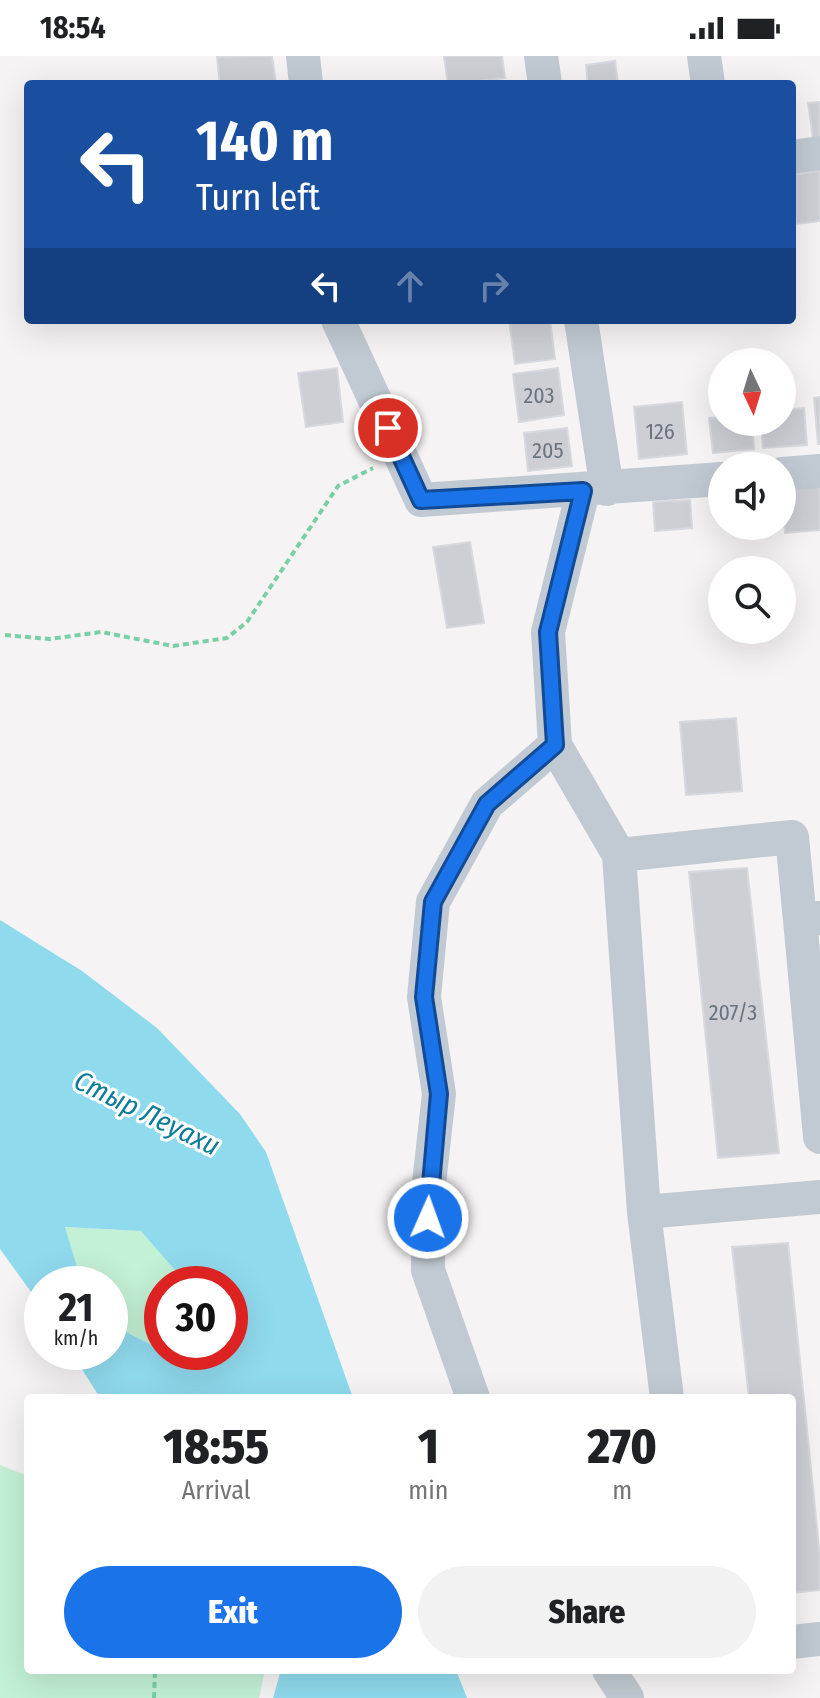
<!DOCTYPE html>
<html lang="en">
<head>
<meta charset="utf-8">
<style>
	body { margin:0; font-family:"Fira Sans Condensed",sans-serif; background:#f2f2f2; color:#202124; height:100vh; display:flex; flex-direction:column; font-size:30px; white-space:nowrap }
	* { box-sizing:border-box; margin:0 }
	p { font-size:26px; color:#757577 }
	.icon { flex:none; width:44px; height:44px; fill:none; stroke:currentColor; stroke-width:2; stroke-linecap:round; stroke-linejoin:round }
	.map { position:relative; flex:1; overflow:hidden }
	.side { position:absolute; left:24px; top:1338px; width:772px; height:280px; display:flex; flex-direction:column; background:#fff; border-radius:8px; box-shadow:0 8px 32px #0002 }
	.side>* { flex:none }
	.top-card { position:absolute; left:24px; top:24px; width:772px; height:244px; border-radius:8px; box-shadow:0 8px 32px #0002; background:#1a4fa0; color:#fff; overflow:hidden }
	.needle { width:52px; rotate:176deg }
	.fabs { position:absolute; left:708px; top:292px; display:grid; gap:16px }
	.fabs a { display:grid; place-items:center; width:88px; height:88px; border-radius:50%; background:#fff; box-shadow:0 8px 32px #0002; font-size:40px }
	.speed { position:absolute; left:24px; top:1210px; display:flex; gap:16px; font-size:40px; font-weight:700; text-align:center }
	.speed>* { display:grid; place-content:center; width:104px; height:104px; border-radius:50%; background:#fff; box-shadow:0 8px 32px #0002; line-height:1 }
	.speed small { font-size:20px; font-weight:400 }
	.speed .limit { border:12px solid #d22; background:#fff; color:#111 }
	.pin { position:absolute; display:grid; place-items:center; width:68px; height:68px; color:#fff; margin:-34px; border:4px solid #fff; border-radius:50%; box-shadow:0 2px 8px #0007 }
	.me { position:absolute; width:88px; margin:-44px; rotate:2deg; stroke-linejoin:round; filter:drop-shadow(0 0 6px #0008) }
	.turn { display:flex; align-items:center; gap:28px; height:168px; padding:0 40px; font-size:36px }
	.turn .icon { width:104px; height:104px; stroke-width:2.5 }
	.turn b { display:block; font-size:56px; line-height:68px }
	.lanes { display:flex; align-items:center; height:76px; padding:0 40px; background:#0003; justify-content:center; gap:40px; direction:ltr }
	.lanes .off { opacity:.35 }
	.eta { display:flex; justify-content:space-evenly; align-items:center; height:136px; text-align:center }
	.eta b { font-size:48px; font-weight:800; line-height:56px }
	.action { display:flex; gap:16px; margin-top:auto; padding:16px 40px }
	.action a { flex:1; height:92px; border-radius:48px; background:#1a73e8; color:#fff; font-size:32px; font-weight:800; line-height:92px; text-align:center }
	.action a+a { background:#f2f2f2; color:#202124 }
	.status { display:flex; justify-content:space-between; align-items:center; height:56px; padding:0 40px; background:#fff; direction:ltr }
	.status svg { height:22px; fill:currentColor }
	.map>svg:first-child { display:block }
</style>
</head>
<body>
<div class="status"><b>18:54</b><svg viewBox="0 0 49 12"><path d="M0 12V9h3v3zM5 12V6h3v6zM10 12V3h3v9zM15 12V0h3v12zM26 1h20v11H26zM47 4h2v5h-2z"/></svg></div>
<div class="map">
<svg width="820" height="1642" viewBox="0 0 820 1642">
	<rect width="100%" height="100%" fill="#f5f3f3"/>
	<!-- green -->
	<path fill="#c3f1d5" d="M 64,1171 L 142,1175 L 187,1228 L 162,1228 L 162,1294 L 110,1268 L 110,1228 L 82,1228 Z
		M 0,1409 L 28,1420 L 28,1614 L 265,1614 L 259,1642 L 0,1642 Z"/>
	<!-- water -->
	<path fill="#90daee" d="M 0,864 L 82,915 L 157,972 L 240,1058 L 266,1096 L 353,1342 L 105,1342 L 97,1337 L 71,1296 L 110,1296 L 110,1268 L 170,1298 L 230,1296 L 230,1228 L 187,1228 L 141,1175 L 65,1171 L 82,1228 L 42,1228 L 42,1251 L 0,1193 Z
		M 281,1614 L 456,1614 L 467,1642 L 273,1642 Z"/>
	<!-- building -->
	<path fill="#cdcfd5" stroke="#d7d9de" stroke-width="2" d="M 272,0 L 276,28 L 220,28 L 217,1 Z
		M 444,0 L 502,0 L 505,22 L 448,28 Z
		M 615,5 L 618,28 L 588,28 L 586,9 Z
		M 820,46 L 820,81 L 813,82 L 808,47 Z
		M 820,115 L 820,165 L 796,168 L 792,119 Z
		M 509,264 L 550,264 L 555,303 L 515,308 Z
		M 337,312 L 343,366 L 306,371 L 298,317 Z
		M 558,312 L 564,359 L 519,366 L 513,318 Z
		M 820,341 L 820,388 L 818,388 L 814,342 Z
		M 682,346 L 687,398 L 639,403 L 634,351 Z
		M 804,352 L 807,389 L 763,392 L 761,366 L 782,366 L 782,354 Z
		M 722,361 L 722,366 L 752,366 L 754,393 L 713,397 L 709,362 Z
		M 567,372 L 572,410 L 528,415 L 524,377 Z
		M 820,429 L 820,474 L 785,477 L 782,433 Z
		M 690,444 L 692,472 L 655,475 L 653,446 Z
		M 470,486 L 484,567 L 447,572 L 433,491 Z
		M 736,662 L 742,735 L 686,739 L 680,666 Z
		M 747,812 L 779,1097 L 718,1102 L 689,816 Z
		M 788,1187 L 820,1502 L 820,1534 L 792,1537 L 792,1342 L 749,1342 L 732,1191 Z"/>
	<g fill="none" stroke-linecap="round" stroke-linejoin="round">
		<!-- path -->
		<path stroke="#7ad0a6" stroke-width="4" stroke-dasharray="6 4" stroke-linecap="butt" d="M 5,579 L 50,583 L 101,576 L 173,590 L 227,582 L 247,566 L 338,430 L 373,412
			M 154,1642 L 155,1614"/>
		<!-- minor -->
		<path stroke="#c1cad2" stroke-width="34" d="M 303,0 L 306,28
			M 541,0 L 545,28
			M 704,0 L 708,28
			M 792,101 L 820,97
			M 338,264 L 421,444 L 722,423
			M 581,264 L 607,433
			M 782,418 L 820,415
			M 583,435 L 548,576 L 555,689 L 619,799 L 644,1156 L 667,1342
			M 619,799 L 792,781 L 800,864 L 820,862
			M 800,864 L 820,1081
			M 644,1156 L 820,1141
			M 473,1342 L 428,1214 L 428,1136 L 439,1038 L 424,941 L 433,846 L 487,748 L 555,689
			M 792,1586 L 820,1583
			M 609,1614 L 627,1642"/>
	</g>
	<g fill="none" stroke-linecap="round" stroke-linejoin="round">
		<defs>
			<path id="route" d="M 388,372 L 421,444 L 583,435 L 548,576 L 555,689 L 487,748 L 433,846 L 424,941 L 439,1038 L 428,1162"/>
		</defs>
		<!-- route casing -->
		<use href="#route" stroke="#114b97" stroke-width="20"/>
		<!-- route -->
		<use href="#route" stroke="#1a73e8" stroke-width="14"/>
	</g>
	<g text-anchor="middle" dominant-baseline="central" stroke-width="6" stroke-linejoin="round" paint-order="stroke">
		<!-- number labels -->
		<g font-size="22" fill="#6b747e">
			<text x="539" y="339">203</text>
			<text x="660" y="375">126</text>
			<text x="548" y="394">205</text>
			<text x="733" y="956">207/3</text>
		</g>
		<!-- water labels -->
		<g font-size="28" font-style="italic" fill="#0c7c9b" stroke="#fff">
			<text transform="translate(147 1057) rotate(26)">Стыр Леуахи</text>
		</g>
	</g>
</svg>
<div class="fabs">
<a><svg class="needle" viewBox="-14 -14 28 28"><path d="M0-13l5 13h-10z" fill="#e53935"/><path d="M0 13l5-13h-10z" fill="#757577"/></svg></a>
<a><svg class="icon" aria-label="sound" viewBox="0 0 24 24"><path d="M4 9h4l5-4v14l-5-4H4zM17 9q2 3 0 6"/></svg></a>
<a><svg class="icon" aria-label="search" viewBox="0 0 24 24"><circle cx="10" cy="10" r="6"/><path d="M15 15l6 6"/></svg></a>
</div>
<div class="speed"><div>21<small>km/h</small></div><div class="limit">30</div></div>
<div class="pin" style="left:388px;top:372px;background:#d93025"><svg class="icon" aria-label="arrive" viewBox="0 0 24 24"><path d="M6 21V4h12l-3 4 3 4H6"/></svg></div>
<svg class="me" style="left:428px;top:1162px" viewBox="-20 -20 40 40"><circle r="17" fill="#1a73e8" stroke="#fff" stroke-width="3"/><path d="M0-11L8 9 0 5-8 9z" fill="#fff"/></svg>
<div class="top-card">
<div class="turn"><svg class="icon" aria-label="left" viewBox="0 0 24 24"><path d="M17 20v-9H6M10 6l-5 5 5 5"/></svg><div><b>140 m</b>Turn left</div></div>
<div class="lanes"><svg class="icon" aria-label="left" viewBox="0 0 24 24"><path d="M17 20v-9H6M10 6l-5 5 5 5"/></svg><svg class="icon off" aria-label="ahead" viewBox="0 0 24 24"><path d="M12 20V5M6 11l6-6 6 6"/></svg><svg class="icon off" aria-label="right" viewBox="0 0 24 24"><path d="M7 20v-9h11M14 6l5 5-5 5"/></svg></div>
</div>
<section class="side">
<div class="eta">
<div><b>18:55</b><p>Arrival</p></div>
<div><b>1</b><p>min</p></div>
<div><b>270</b><p>m</p></div>
</div>
<div class="action"><a>Exit</a><a>Share</a></div>
</section>
</div>
</body>
</html>
